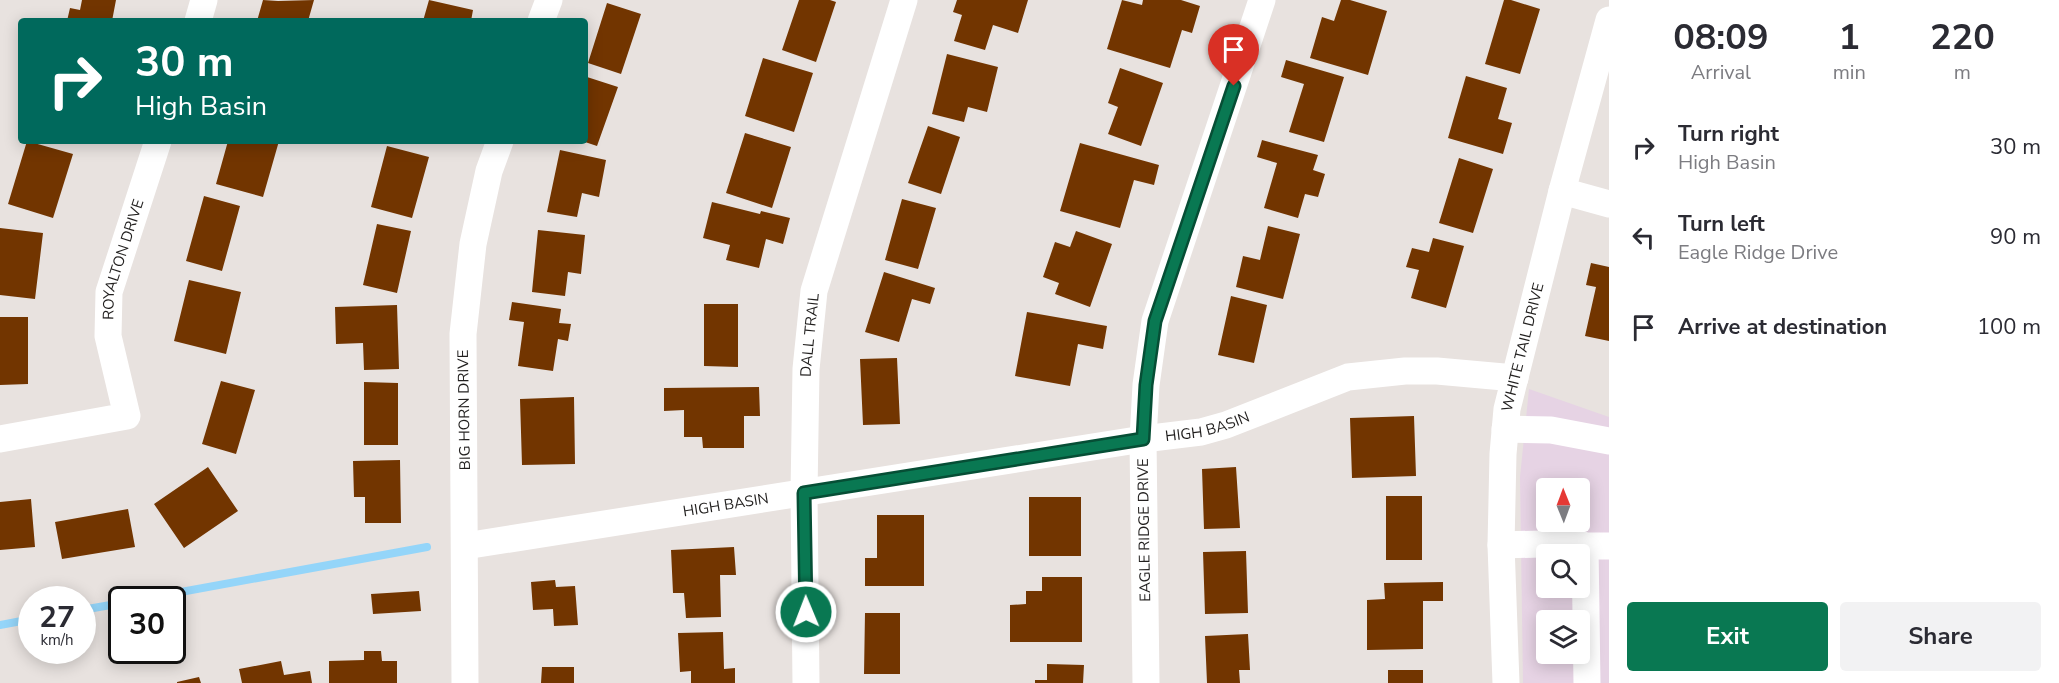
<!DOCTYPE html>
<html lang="en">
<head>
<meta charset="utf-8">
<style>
	body { margin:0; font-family:"Nunito Sans",sans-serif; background:#f2f2f3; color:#2b2b33; height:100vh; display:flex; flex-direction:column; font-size:22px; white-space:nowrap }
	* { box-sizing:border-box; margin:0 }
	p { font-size:20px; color:#7c7c81 }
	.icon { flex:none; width:33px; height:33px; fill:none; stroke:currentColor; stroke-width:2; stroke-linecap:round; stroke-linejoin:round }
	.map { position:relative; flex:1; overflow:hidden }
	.drawer { display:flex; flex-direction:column; background:#fff; width:450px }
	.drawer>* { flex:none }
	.hud { position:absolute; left:18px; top:18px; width:570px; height:126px; border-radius:6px; box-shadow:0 3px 15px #0003; background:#00695c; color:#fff; overflow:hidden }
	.needle { width:39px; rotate:359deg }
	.tools { position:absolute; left:1536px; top:478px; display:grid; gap:12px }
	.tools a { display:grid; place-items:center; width:54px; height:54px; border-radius:6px; background:#fff; box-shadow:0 3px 15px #0003; font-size:30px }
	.speed { position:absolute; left:18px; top:586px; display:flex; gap:12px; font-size:30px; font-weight:700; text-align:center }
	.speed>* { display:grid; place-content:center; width:78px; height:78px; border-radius:50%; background:#fff; box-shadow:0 3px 15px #0003; line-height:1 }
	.speed small { font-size:15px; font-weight:400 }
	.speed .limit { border:3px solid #111; border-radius:9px; background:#fff; color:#111 }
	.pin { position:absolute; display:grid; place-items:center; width:51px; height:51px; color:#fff; margin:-62px -26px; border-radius:50% 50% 50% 0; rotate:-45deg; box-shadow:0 0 6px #0007 }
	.pin .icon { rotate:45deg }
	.me { position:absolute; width:66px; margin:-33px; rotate:359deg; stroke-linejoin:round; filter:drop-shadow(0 0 4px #0008) }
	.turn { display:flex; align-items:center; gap:21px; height:126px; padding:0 18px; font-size:27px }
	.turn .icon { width:78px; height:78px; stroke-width:2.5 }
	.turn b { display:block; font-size:42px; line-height:51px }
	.eta { display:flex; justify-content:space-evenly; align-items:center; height:102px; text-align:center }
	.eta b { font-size:36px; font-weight:700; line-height:42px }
	.cta { display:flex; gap:12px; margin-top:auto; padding:12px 18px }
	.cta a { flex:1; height:69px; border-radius:6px; background:#097852; color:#fff; font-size:24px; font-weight:700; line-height:69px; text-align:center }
	.cta a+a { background:#f2f2f3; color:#2b2b33 }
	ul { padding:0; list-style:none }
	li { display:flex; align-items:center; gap:18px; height:90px; padding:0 18px }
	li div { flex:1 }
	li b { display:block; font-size:22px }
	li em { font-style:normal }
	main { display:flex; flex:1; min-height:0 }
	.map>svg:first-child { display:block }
</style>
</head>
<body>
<main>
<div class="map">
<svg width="1609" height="683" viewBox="0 0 1609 683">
	<rect width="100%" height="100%" fill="#e8e2df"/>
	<!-- education -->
	<path fill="#e6d3e4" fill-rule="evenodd" d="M 1529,389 L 1609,417 L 1609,683 L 1523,683 L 1520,477 ZM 1546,489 L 1580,489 L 1580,522 L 1546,522 ZM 1546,555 L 1580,555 L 1580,588 L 1546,588 ZM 1546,621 L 1580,621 L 1580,654 L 1546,654 Z"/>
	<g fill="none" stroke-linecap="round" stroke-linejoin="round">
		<!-- stream -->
		<path stroke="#94d5f9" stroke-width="8" d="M 137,600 L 427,547
			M 82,610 L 122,603
			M 0,625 L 32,619"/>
	</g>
	<!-- building -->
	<path fill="#723500" d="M 82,0 L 116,0 L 112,21 L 67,21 L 70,8 L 80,10 Z
		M 263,0 L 278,1 L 314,0 L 308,21 L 257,21 Z
		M 429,0 L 473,10 L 471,21 L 423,21 Z
		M 799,0 L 830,0 L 836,2 L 816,62 L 782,50 Z
		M 957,0 L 1028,0 L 1018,33 L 993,25 L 985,50 L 954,41 L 962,15 L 953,12 Z
		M 1122,0 L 1142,5 L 1143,0 L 1181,0 L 1200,6 L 1192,33 L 1182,30 L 1170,68 L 1107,49 Z
		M 1341,0 L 1350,0 L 1387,11 L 1368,75 L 1310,58 L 1322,17 L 1334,21 Z
		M 1504,0 L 1511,0 L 1540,9 L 1520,74 L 1485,64 Z
		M 607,3 L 641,14 L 621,74 L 588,63 Z
		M 947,54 L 998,67 L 987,112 L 968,107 L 964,122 L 932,114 Z
		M 763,58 L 813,73 L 794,132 L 745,116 Z
		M 1286,60 L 1344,77 L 1324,142 L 1289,132 L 1304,84 L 1281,77 Z
		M 1120,68 L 1163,83 L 1141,146 L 1108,134 L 1118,107 L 1108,103 Z
		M 1466,76 L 1507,88 L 1498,119 L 1512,123 L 1503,154 L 1448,138 Z
		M 587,77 L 618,87 L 597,146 L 585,142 L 585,81 Z
		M 928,126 L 960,137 L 941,194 L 908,183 Z
		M 745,133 L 791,147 L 772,208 L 726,193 Z
		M 1262,140 L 1318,155 L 1313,170 L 1325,174 L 1318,197 L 1305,194 L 1298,218 L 1264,208 L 1277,163 L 1257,157 Z
		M 27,141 L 73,154 L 53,218 L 8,204 Z
		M 228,141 L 279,141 L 263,197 L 216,184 Z
		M 1080,143 L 1159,165 L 1154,185 L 1134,180 L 1120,228 L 1060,211 Z
		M 387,146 L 429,157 L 412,218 L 371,207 Z
		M 560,150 L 606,160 L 599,197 L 582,193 L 577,217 L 547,212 Z
		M 1459,158 L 1493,169 L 1473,233 L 1439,223 Z
		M 204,196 L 240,206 L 222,271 L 186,261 Z
		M 902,199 L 936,208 L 918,269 L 885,260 Z
		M 712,202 L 760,214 L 761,211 L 790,218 L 783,244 L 766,239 L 759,268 L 726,260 L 730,245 L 703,238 Z
		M 377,224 L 411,231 L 397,293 L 363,285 Z
		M 1268,226 L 1300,234 L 1283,299 L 1236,287 L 1243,256 L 1260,260 Z
		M 0,228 L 43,233 L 35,299 L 0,295 Z
		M 538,230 L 585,235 L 581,274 L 568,272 L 565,296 L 532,292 Z
		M 1076,231 L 1112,244 L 1090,307 L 1055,294 L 1059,283 L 1043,277 L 1055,242 L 1070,247 Z
		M 1433,238 L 1464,246 L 1446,308 L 1411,298 L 1419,270 L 1406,267 L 1412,248 L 1429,252 Z
		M 1591,263 L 1609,267 L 1609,341 L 1585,336 L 1596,287 L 1586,285 Z
		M 884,272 L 935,288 L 930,304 L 912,299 L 899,342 L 865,332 Z
		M 189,280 L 241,292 L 226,354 L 174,341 Z
		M 1231,296 L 1267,305 L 1254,363 L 1218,355 Z
		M 512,302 L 561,309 L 559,323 L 571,324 L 568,341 L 558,339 L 553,371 L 518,366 L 524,322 L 509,320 Z
		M 704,304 L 738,304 L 738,367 L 704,366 Z
		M 397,305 L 399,369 L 364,370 L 363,343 L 336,344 L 335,307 Z
		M 1027,312 L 1107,326 L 1103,349 L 1078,344 L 1070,386 L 1015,376 Z
		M 0,317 L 28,317 L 28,384 L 0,385 Z
		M 897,358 L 900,424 L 863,425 L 860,359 Z
		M 221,381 L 255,390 L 236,454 L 202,444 Z
		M 364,382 L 398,383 L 398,445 L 364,445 Z
		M 759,387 L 760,416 L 744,416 L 744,448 L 703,448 L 702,437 L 684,437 L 684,410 L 664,411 L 664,388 Z
		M 574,397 L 575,464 L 522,465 L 520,399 Z
		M 1414,416 L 1416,476 L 1352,478 L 1350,418 Z
		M 400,460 L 401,523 L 365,523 L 365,497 L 354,497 L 353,461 Z
		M 208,467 L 238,511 L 184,548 L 154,504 Z
		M 1236,467 L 1240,528 L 1204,529 L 1202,469 Z
		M 1386,496 L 1422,496 L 1422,560 L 1386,560 Z
		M 1029,497 L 1081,497 L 1081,556 L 1029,556 Z
		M 31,499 L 35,547 L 0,550 L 0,502 Z
		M 128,509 L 135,547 L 62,559 L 55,522 Z
		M 877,515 L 924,515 L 924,586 L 865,586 L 865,558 L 877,558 Z
		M 734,547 L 736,575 L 720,575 L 721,617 L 686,618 L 684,593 L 673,593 L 671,550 Z
		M 1246,551 L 1248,613 L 1205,614 L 1203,552 Z
		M 1042,577 L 1082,577 L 1082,642 L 1010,642 L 1010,605 L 1026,604 L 1026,591 L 1042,591 Z
		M 555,580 L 556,587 L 575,586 L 578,625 L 554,626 L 553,609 L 533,610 L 531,582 Z
		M 1443,582 L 1443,601 L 1423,601 L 1423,649 L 1367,650 L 1367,600 L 1385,599 L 1384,583 Z
		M 419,591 L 421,611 L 373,614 L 371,594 Z
		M 865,613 L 900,613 L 900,674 L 864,674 Z
		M 723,632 L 724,669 L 735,668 L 735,683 L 691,683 L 691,671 L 680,672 L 678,633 Z
		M 1248,634 L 1250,670 L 1239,670 L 1240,683 L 1207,683 L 1205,636 Z
		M 364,651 L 381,651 L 382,661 L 397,661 L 397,683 L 329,683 L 329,661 L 364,660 Z
		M 281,661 L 284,675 L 310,671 L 312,683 L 242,683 L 239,669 Z
		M 1047,664 L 1084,665 L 1083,683 L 1035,683 L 1035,680 L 1047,680 Z
		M 542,667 L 574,667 L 574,683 L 541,683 Z
		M 1388,670 L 1423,670 L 1423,683 L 1388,683 Z
		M 199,677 L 201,683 L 177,683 L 177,682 Z"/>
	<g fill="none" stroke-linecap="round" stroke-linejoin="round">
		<!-- minor -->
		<g stroke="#fff" stroke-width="27">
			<path d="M 198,21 L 204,0"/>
			<path d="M 541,21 L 549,0"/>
			<path d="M 1562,191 L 1609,204"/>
			<path d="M 1505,429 L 1551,430 L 1609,441"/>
			<path id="s1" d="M 0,439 L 127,416 L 108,336 L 109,292 L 158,141"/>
			<path d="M 1501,545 L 1578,543 L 1585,546 L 1609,546"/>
			<path id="s2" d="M 465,546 L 1143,439 L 1201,432 L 1226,425 L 1348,377 L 1405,371 L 1437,371 L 1515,378"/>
			<path d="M 1585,546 L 1587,683"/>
			<path d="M 465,683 L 463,334 L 473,244 L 489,171 L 500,141"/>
			<path id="s3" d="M 806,683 L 804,493 L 806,369 L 814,291 L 904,0"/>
			<path d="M 1146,683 L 1143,439 L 1146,385 L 1155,321 L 1262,0"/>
			<path id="s4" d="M 1506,683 L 1501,545 L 1503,454 L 1507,409 L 1562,191 L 1609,20"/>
		</g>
	</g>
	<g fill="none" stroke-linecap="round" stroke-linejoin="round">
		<defs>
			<path id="route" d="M 806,612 L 804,493 L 1143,439 L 1146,385 L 1155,321 L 1234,86"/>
		</defs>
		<!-- route casing -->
		<use href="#route" stroke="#064e35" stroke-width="15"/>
		<!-- route -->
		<use href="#route" stroke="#097852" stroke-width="10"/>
	</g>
	<g text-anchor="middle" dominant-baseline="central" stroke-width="6" stroke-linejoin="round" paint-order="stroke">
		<!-- street labels -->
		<g font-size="15" fill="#211f1e" stroke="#fff">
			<text stroke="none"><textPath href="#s1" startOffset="290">ROYALTON DRIVE</textPath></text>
			<text stroke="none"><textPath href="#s3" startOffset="348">DALL TRAIL</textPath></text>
			<text stroke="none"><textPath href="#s4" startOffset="338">WHITE TAIL DRIVE</textPath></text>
			<text transform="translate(464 410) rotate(-91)">BIG HORN DRIVE</text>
			<text stroke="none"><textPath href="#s2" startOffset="752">HIGH BASIN</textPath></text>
			<text stroke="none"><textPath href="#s2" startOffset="264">HIGH BASIN</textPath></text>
			<text transform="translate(1144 530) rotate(-91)">EAGLE RIDGE DRIVE</text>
		</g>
	</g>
</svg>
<div class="tools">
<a><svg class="needle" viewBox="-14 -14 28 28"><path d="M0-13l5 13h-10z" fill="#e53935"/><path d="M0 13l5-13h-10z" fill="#7c7c81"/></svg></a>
<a><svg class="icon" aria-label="search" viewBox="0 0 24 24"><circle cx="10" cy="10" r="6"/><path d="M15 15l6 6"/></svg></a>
<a><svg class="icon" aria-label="layers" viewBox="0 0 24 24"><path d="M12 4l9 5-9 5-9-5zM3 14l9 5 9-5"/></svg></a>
</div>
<div class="speed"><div>27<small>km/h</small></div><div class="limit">30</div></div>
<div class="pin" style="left:1234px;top:86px;background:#d93025"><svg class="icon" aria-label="arrive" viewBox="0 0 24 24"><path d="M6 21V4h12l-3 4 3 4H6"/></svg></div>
<svg class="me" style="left:806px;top:612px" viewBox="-20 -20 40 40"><circle r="17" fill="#097852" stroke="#fff" stroke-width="3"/><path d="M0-11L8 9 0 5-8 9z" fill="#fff"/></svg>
<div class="hud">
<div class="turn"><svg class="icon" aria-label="right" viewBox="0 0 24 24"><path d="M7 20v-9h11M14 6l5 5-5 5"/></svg><div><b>30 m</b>High Basin</div></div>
</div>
</div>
<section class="drawer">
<div class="eta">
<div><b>08:09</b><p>Arrival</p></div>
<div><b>1</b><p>min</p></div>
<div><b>220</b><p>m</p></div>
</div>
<ul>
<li><svg class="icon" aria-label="right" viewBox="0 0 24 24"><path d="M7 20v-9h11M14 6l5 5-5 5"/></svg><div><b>Turn right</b><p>High Basin</p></div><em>30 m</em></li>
<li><svg class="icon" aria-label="left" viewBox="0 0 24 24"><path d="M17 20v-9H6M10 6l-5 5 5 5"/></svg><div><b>Turn left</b><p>Eagle Ridge Drive</p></div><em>90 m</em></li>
<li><svg class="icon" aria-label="arrive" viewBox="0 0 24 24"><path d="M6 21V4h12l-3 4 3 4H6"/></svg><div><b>Arrive at destination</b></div><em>100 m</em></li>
</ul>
<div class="cta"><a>Exit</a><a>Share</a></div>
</section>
</main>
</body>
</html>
